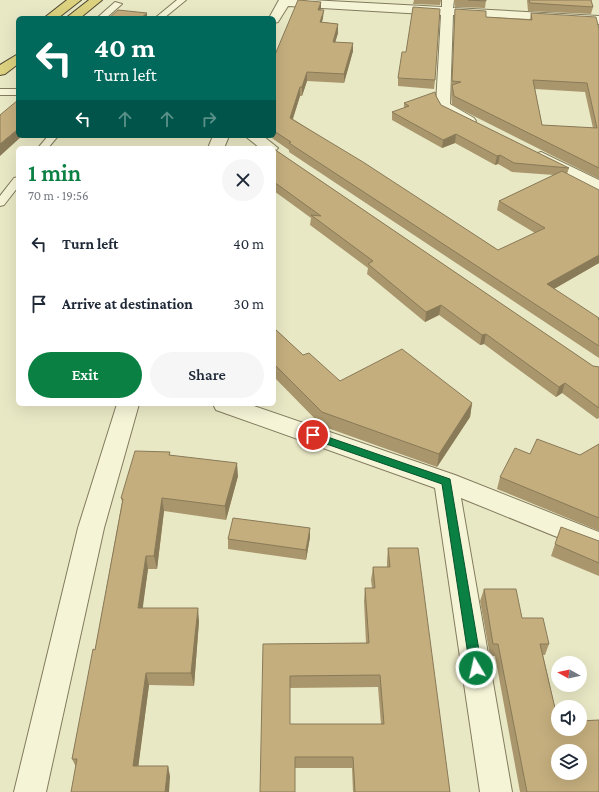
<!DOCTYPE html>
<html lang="en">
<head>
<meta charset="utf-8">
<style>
	body { margin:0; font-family:"Crimson Pro",serif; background:#f6f6f7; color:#1f2937; height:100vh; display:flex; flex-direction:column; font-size:15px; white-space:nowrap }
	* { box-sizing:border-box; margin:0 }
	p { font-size:13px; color:#747a83 }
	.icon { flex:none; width:22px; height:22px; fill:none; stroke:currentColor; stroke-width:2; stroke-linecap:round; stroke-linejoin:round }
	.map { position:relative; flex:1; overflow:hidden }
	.details { position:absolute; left:16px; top:146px; width:260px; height:260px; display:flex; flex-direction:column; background:#fff; border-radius:6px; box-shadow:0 4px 16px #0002 }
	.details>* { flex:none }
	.top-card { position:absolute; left:16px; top:16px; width:260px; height:122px; border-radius:6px; box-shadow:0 4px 16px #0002; background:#00695c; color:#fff; overflow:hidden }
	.needle { width:26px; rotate:278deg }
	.controls { position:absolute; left:551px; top:656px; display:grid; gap:8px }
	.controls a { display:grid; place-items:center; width:36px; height:36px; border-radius:50%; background:#fff; box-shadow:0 4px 16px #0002; font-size:20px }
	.pin { position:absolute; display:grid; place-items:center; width:34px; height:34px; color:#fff; margin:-17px; border:2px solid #fff; border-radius:50%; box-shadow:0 1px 4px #0007 }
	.me { position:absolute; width:44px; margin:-22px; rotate:351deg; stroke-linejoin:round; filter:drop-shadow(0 0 3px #0008) }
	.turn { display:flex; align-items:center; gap:14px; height:84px; padding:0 12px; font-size:18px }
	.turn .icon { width:52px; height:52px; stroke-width:2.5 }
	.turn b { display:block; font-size:28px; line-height:34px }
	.lanes { display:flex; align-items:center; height:38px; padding:0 12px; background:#0003; justify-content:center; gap:20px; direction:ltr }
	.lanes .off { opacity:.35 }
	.round { display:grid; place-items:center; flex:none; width:42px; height:42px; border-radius:21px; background:#f6f6f7 }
	.overview { display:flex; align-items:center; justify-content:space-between; height:68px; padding:0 12px }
	h1 { font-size:24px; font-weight:600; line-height:30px; color:#0b8043 }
	.primary-button { display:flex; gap:8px; margin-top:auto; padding:8px 12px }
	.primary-button a { flex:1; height:46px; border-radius:24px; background:#0b8043; color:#fff; font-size:16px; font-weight:600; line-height:46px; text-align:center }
	.primary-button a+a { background:#f6f6f7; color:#1f2937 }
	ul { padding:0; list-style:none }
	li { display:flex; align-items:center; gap:12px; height:60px; padding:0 12px }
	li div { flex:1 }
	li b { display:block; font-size:15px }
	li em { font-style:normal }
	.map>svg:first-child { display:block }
</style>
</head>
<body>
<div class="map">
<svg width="599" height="792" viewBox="0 0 599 792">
	<rect width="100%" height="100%" fill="#e9e8c5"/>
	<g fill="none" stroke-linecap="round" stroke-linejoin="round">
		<defs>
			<path id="service" d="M 177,0 L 186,0 L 164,18 L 155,18 Z
				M 115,2 L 122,4 L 106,18 L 97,18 Z
				M 0,89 L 18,89 L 18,95 L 0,95 Z
				M 48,136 L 58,136 L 48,148 L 38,148 Z
				M 18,177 L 18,187 L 4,205 L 0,206 L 0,196 L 14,178 Z"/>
			<path id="minor" d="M 279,0 L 310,0 L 442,7 L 442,0 L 454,0 L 453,8 L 599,16 L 599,24 L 453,15 L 450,104 L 474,118 L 476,121 L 474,124 C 461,127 442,115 436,104 L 441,15 L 288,6 L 278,22 L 274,23 L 274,18 L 269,18 Z
				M 213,136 L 229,136 L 224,148 L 208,148 Z
				M 245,136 L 263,136 L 278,148 L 274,152 L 274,148 L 260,148 Z
				M 541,152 L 599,180 L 599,191 L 535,160 L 533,157 L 535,154 Z
				M 117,404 L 139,404 L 104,528 L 46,792 L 14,792 L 78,528 Z
				M 213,404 L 248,404 L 455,475 L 599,532 L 599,554 L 461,498 L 512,792 L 480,792 L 435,488 L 216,410 Z"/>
			<path id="trunk" d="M 67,0 L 81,0 L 58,18 L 44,18 Z
				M 89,0 L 102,0 L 80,18 L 66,18 Z
				M 18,54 L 18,64 L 5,74 L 0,75 L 0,65 Z"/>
		</defs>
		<!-- service casing -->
		<use href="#service" stroke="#827b5d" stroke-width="2"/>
		<!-- minor casing -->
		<use href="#minor" stroke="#827b5d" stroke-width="2"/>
		<!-- trunk casing -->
		<use href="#trunk" stroke="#504830" stroke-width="2"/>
		<!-- service -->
		<use href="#service" fill="#f5f4d7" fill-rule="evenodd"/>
		<!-- minor -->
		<use href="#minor" fill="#f5f4d7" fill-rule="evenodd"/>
		<!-- trunk -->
		<use href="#trunk" fill="#dcd17f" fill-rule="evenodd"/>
	</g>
	<!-- wall -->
	<path fill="#a9966c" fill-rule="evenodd" d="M 414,0 L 441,0 L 440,5 L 413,4 Z
		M 454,0 L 486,0 L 485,8 L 455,7 Z
		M 527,0 L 591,0 L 593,7 L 591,14 L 528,11 Z
		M 321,9 L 323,18 L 322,22 L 338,24 L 338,33 L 335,42 L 353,51 L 344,83 L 307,81 L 302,96 L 300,96 L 293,119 L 498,250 L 535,233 L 497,210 L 499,201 L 554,175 L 512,172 L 498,164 L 495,165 L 455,143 L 442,148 L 392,120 L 392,112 L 404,108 L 404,103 L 436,96 L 441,105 L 569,168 L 567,174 L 599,263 L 554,289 L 599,320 L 599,358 L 289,152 L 289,150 L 269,136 L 274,136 L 274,57 Z
		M 455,9 L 486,17 L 530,19 L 531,13 L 599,29 L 599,179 L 452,105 L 451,94 L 451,90 ZM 535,89 L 585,92 L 593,128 L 542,125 Z
		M 398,78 L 435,80 L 434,89 L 398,86 Z
		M 274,149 L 593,366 L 599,367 L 599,418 L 597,419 L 562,393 L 556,397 L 484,344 L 480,345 L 439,315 L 425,322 L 367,274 L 368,268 L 310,225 L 311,218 L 274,191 Z
		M 274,328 L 303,355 L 340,381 L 472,403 L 470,417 L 437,467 L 322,426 L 274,377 Z
		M 599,444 L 599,531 L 497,489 L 500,477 L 530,454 L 580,455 Z
		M 170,452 L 170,455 L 238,476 L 226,520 L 164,511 L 157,569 L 148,569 L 142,608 L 199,621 L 194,686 L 149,685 L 138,766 L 168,766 L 170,777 L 76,767 L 72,759 L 95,650 L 122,502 L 121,498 Z
		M 310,537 L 306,560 L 228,549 L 228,539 Z
		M 599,541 L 599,576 L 551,556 L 555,544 Z
		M 388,548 L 450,792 L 353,792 L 352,768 L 295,768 L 263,644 L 366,643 L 364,601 L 365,588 L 372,588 L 371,580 L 373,567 L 387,567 L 387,561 ZM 378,687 L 381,724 L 290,724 L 290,688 Z
		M 484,589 L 522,618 L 549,644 L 545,655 L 543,655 L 558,721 L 599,792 L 520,792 L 495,656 L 490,656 L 480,601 Z"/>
	<!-- shaded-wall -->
	<path fill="#897a58" d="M 321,2 L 321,9 L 318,18 L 318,10 Z
		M 324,10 L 323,18 L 319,30 L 320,22 Z
		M 147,13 L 147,18 L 141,18 Z
		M 338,24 L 338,33 L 333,50 L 333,42 Z
		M 353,43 L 353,51 L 344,83 L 344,74 Z
		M 307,72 L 307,81 L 302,96 L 302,87 Z
		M 300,87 L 300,96 L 290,127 L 290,118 Z
		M 18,129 L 18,136 L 22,136 L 0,156 L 0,144 Z
		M 456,134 L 455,143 L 442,148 L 443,140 Z
		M 500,155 L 498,164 L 495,165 L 497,156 Z
		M 599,255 L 599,263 L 545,294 L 547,284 Z
		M 441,305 L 439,315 L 425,322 L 426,312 Z
		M 486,334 L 484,344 L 480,345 L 482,335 Z
		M 565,383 L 562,393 L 556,397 L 559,387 Z
		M 472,403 L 470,417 L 437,467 L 439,454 Z
		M 237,463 L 238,476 L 226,520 L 225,506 Z
		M 162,498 L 164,511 L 157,569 L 154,556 Z
		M 310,528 L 310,537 L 306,560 L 306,550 Z
		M 146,556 L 148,569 L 141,621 L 138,608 Z
		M 198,608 L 199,621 L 194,686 L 191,673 Z
		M 146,673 L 149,685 L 137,777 L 133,766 Z
		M 168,766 L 170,777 L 169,792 L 165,792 Z"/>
	<!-- building -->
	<path fill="#c4ae7e" stroke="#897a58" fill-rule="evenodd" d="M 298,0 L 321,2 L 318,10 L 324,10 L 320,22 L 338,24 L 333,42 L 353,43 L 344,74 L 307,72 L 302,87 L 300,87 L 290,118 L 363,162 L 498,250 L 545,228 L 499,201 L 562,171 L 599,190 L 599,255 L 547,284 L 599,318 L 598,319 L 599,320 L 599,346 L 289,143 L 291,142 L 274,131 L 274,57 Z
		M 468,0 L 486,0 L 486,1 Z
		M 529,0 L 591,0 L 593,7 L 530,3 Z
		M 413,7 L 440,9 L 435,80 L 398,78 L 402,52 L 406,52 Z
		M 455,9 L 486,11 L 486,17 L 532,20 L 531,13 L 596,17 L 599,29 L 599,168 L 454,96 L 452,85 L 461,82 L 452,81 ZM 533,80 L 587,83 L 597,128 L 542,125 Z
		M 118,10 L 147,13 L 141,18 L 109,18 Z
		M 435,92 L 436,96 L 441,105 L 569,168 L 514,163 L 500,155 L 497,156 L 456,134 L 443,140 L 392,112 L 409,106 L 404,103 Z
		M 18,100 L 18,129 L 0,144 L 0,115 Z
		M 274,149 L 593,366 L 599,367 L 599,408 L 565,383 L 559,387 L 486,334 L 482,335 L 441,305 L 426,312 L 368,264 L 373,261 L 311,215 L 321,216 L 274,182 Z
		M 274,328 L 303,355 L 309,353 L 340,381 L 402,349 L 472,403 L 439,454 L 322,412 L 274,364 Z
		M 537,439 L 580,455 L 599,444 L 599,518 L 500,477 L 515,448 L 530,454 Z
		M 135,451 L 170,452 L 169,455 L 237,463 L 225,506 L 162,498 L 154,556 L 146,556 L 138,608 L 198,608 L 191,673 L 146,673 L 133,766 L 168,766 L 165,792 L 71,792 L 77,759 L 72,759 L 93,649 L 95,650 L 123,499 L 121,498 Z
		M 233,518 L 310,528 L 306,550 L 228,539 Z
		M 561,527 L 599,541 L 599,563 L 555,544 Z
		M 388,548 L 418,548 L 450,792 L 355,792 L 353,757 L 295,757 L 295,792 L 260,792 L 263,644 L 369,643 L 365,588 L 375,588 L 373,567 L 390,567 ZM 380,675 L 384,724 L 290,724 L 290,676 Z
		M 484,589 L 516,589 L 522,618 L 543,618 L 549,644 L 540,644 L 558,721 L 558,729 L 580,729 L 580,721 L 599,720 L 599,792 L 527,792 L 498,644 L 493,644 ZM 558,751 L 580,751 L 580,773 L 558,773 Z"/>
	<!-- route -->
	<path fill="#0b8043" stroke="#07532c" d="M 313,432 L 450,479 L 482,668 L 480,672 L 476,673 L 472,672 L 470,668 L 442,484 L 309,438 L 308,435 Z"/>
</svg>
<div class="controls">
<a><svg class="needle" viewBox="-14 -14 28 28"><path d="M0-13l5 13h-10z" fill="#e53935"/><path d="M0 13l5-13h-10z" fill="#747a83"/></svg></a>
<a><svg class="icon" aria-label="sound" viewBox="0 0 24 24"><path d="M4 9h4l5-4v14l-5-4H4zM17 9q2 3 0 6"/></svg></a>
<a><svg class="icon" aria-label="layers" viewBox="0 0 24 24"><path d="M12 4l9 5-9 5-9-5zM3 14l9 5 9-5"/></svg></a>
</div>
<div class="pin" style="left:313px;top:435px;background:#d93025"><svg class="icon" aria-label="arrive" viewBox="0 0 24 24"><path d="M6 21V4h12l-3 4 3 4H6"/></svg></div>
<svg class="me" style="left:476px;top:668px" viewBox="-20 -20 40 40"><circle r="17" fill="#0b8043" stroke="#fff" stroke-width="3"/><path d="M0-11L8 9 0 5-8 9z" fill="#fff"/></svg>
<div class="top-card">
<div class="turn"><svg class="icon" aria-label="left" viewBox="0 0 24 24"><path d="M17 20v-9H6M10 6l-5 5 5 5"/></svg><div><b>40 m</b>Turn left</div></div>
<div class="lanes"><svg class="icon" aria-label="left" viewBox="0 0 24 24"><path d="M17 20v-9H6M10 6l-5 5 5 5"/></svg><svg class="icon off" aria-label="ahead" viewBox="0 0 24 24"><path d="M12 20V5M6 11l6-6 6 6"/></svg><svg class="icon off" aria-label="ahead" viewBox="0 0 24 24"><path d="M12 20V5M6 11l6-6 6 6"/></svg><svg class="icon off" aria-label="right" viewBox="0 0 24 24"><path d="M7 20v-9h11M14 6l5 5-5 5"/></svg></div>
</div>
<section class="details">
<div class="overview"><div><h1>1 min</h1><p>70 m · 19:56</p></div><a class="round"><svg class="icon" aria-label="close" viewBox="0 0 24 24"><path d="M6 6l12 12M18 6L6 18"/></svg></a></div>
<ul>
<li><svg class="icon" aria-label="left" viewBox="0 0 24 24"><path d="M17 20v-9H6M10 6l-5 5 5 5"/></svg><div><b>Turn left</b></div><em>40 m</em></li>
<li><svg class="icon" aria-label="arrive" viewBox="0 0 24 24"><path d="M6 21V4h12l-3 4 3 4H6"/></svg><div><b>Arrive at destination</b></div><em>30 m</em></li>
</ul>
<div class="primary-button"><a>Exit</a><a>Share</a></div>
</section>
</div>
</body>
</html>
